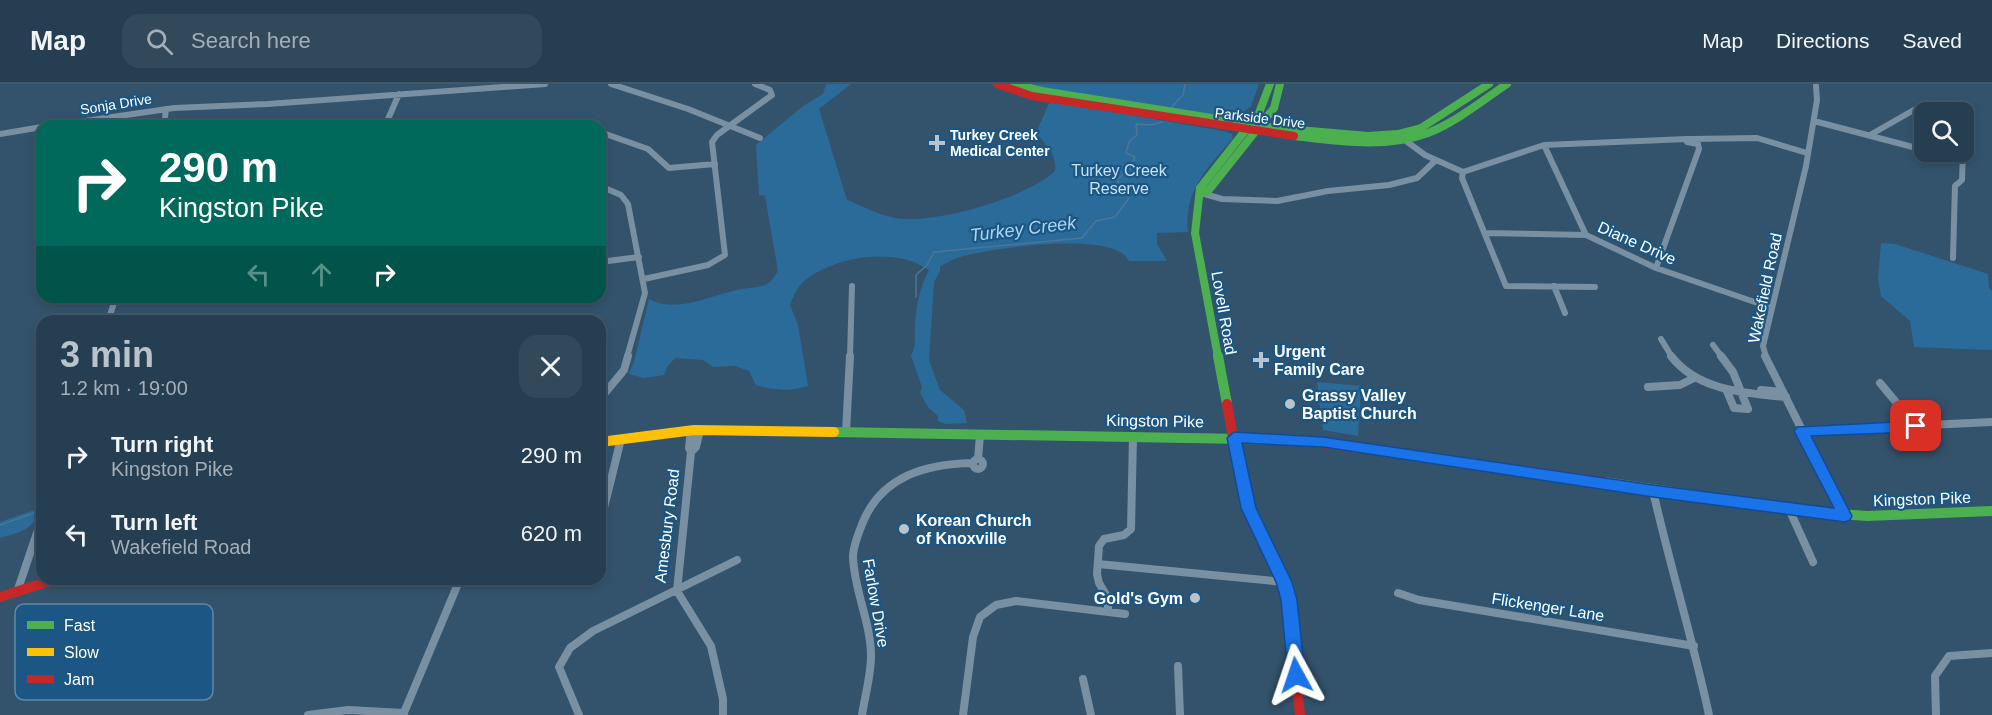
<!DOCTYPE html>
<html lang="en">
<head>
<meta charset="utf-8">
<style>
	body { margin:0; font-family:Arial,sans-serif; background:#32495b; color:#f1f3f6; height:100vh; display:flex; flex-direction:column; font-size:22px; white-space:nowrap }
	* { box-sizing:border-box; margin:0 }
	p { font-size:20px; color:#a4aeb7 }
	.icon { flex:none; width:33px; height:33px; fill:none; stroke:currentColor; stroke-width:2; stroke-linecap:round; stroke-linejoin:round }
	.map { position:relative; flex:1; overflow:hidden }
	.panel { position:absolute; left:36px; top:231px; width:570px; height:270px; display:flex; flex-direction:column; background:#263e51; border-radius:18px; box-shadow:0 3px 9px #0003,0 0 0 2px #425768 }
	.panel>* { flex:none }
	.guide { position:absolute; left:36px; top:36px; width:570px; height:183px; border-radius:18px; box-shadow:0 3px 9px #0003,0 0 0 2px #425768; background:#00695c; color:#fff; overflow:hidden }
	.fabs { position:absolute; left:1914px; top:18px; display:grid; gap:12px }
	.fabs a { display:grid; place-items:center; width:60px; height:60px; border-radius:12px; background:#263e51; box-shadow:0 3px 9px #0003,0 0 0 2px #425768; font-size:30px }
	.pin { position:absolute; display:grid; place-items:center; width:51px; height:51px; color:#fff; margin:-26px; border-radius:12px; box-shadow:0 3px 9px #0006 }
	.me { position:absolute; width:66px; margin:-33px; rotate:355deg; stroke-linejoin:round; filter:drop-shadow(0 0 4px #0008) }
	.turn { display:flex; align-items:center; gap:21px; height:126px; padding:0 24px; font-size:27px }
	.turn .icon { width:78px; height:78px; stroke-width:2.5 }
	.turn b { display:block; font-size:42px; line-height:51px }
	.lanes { display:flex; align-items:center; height:57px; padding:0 24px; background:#0003; justify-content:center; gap:30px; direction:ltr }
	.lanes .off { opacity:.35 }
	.round { display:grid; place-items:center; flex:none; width:63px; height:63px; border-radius:18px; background:#32495b }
	.head { display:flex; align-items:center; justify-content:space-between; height:102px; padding:0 24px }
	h1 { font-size:36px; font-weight:700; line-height:45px; color:#b8c3cc }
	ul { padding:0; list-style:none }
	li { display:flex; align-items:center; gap:18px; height:78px; padding:0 24px }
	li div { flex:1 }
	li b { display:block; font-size:22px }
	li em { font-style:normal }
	header { display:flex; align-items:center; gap:36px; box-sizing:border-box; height:84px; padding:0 30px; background:#263e51; border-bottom:2px solid #425768 }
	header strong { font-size:28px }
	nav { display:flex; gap:33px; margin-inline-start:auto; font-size:21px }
	.search { width:420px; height:54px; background:#32495b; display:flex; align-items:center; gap:15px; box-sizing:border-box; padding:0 21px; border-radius:18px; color:#a4aeb7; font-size:22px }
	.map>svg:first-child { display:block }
</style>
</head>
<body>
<header>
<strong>Map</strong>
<div class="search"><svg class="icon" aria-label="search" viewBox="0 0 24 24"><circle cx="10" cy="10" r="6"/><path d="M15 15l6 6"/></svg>Search here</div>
<nav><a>Map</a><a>Directions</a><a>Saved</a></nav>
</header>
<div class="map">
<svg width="1992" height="631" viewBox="0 0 1992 631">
	<rect width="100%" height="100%" fill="#33536c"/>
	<!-- green -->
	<path fill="#2b6b9a" d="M 826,0 L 851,0 L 819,25 L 847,116 C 863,122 878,131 895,134 C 933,141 1027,114 1055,87 C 1057,70 1046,61 1036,49 L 1050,17 L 1223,47 L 1232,50 L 1233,54 C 1207,85 1184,105 1188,148 L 1157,149 L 1157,160 L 1167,177 L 1129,177 C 1115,145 985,165 957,174 C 951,176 946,180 940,182 L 940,187 L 934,198 L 929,276 L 940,306 L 964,326 L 967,339 L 946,340 L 938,337 L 938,332 L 928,323 L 920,309 L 922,303 L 911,272 C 917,260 914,253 915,241 C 916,222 920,202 929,186 C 896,163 839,172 808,194 C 798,201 794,210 790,221 L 798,241 L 808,302 C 791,307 773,307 756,301 L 749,287 L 735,282 L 713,283 L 703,276 L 675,274 L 667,283 L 664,291 L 644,294 L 629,290 L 634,278 L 649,215 C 678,230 708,212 737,206 C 746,204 757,204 765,201 C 772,198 774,193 778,187 L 765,112 L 759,111 L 756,61 L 803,22 L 823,10 Z
		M 1020,0 L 1259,0 L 1251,22 L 1233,36 Z
		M 1881,159 L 1895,160 L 1988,190 L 1989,204 L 1992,207 L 1992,266 L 1914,263 L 1910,237 L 1881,212 L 1878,195 Z
		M 1317,298 L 1361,302 L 1358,352 L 1323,346 Z
		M 42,417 C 40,443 22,448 0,454 L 0,438 L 34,426 Z"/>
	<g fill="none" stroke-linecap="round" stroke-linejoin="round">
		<!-- stream -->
		<path stroke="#4c7698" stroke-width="1.5" d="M 1171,24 L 1183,11 L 1185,0
			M 916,213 L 916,191 L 927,181 L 934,168 L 1082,154 L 1096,137 L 1115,133 L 1129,114 L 1117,96 L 1131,83 L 1135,73 L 1126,69 L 1129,58 L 1137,51 L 1136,40 L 1151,41 L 1162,38
			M 0,441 L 34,429"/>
		<!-- street-far1 -->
		<path stroke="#798fa2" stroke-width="6" d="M 611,0 L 688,25 L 760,54
			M 1964,32 L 1964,47
			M 1814,37 L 1924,66
			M 51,42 L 174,24 L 268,20 L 545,0
			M 164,42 L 166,25
			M 385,42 L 399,10
			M 499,42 L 561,38 L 581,42
			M 600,48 L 648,65 L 669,84 L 715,80
			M 0,50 L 42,43
			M 1870,51 L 1919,23 L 1958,28
			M 1402,54 L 1425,71 L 1463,88
			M 1688,55 L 1693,55 L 1698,60 L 1687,58 Z
			M 1692,55 L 1757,54 L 1807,69
			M 1544,61 L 1586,151
			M 1929,68 L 1963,76
			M 600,102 L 621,111 L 628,120 L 645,209 L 627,273
			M 1201,109 L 1222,115 L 1277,117 L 1328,107 L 1389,101 L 1417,94 L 1436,76
			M 1485,149 L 1586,151 L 1656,184 L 1772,224
			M 1953,174 L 1955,102 L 1962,96 L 1963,68
			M 600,178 L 639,173
			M 1656,184 L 1699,65 L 1698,60
			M 644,195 L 708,181 L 725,171 L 712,58 L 717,51 L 772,11 L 770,6 L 755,0
			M 1554,202 L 1565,229
			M 1595,203 L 1506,202 L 1462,94 L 1463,88 L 1544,61 L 1687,55
			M 331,213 L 329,217 L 352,213
			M 108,237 L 116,213
			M 1661,255 L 1672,273
			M 1713,261 L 1722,273
			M 850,273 L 852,202
			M 1766,273 L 1763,262 L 1806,82 L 1817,16 L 1816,2"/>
		<!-- street -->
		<path stroke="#798fa2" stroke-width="8" d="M 1671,272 C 1698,307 1745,309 1786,313
			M 1721,272 L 1733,288 L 1748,325 L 1734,324 L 1726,305
			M 1765,272 L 1845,432
			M 1880,299 L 1916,342
			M 1648,303 L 1680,301 L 1692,295
			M 1761,306 L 1783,308
			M 600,315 L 624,286 L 628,272
			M 1801,347 L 1992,338
			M 846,348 L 850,272
			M 691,368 L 696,363 L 700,346
			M 978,375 L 980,351
			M973 380a5 5 0 1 1 10 0a5 5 0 1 1-10 0Z
			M 1653,407 C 1670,482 1693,556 1709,631
			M 1789,425 L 1813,478
			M 600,440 L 621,355
			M 1098,480 L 1284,498
			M 677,507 L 691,368 L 689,364 L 691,346
			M 677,507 L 711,562 L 723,615 L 723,631
			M 17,508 L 42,434
			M 1398,509 L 1419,516 L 1694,562
			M 1108,528 L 1108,514 L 1099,499 L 1097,490 L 1099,462 L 1104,455 L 1124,451 L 1131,445 L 1133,352
			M 1178,582 L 1180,631
			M 1083,595 L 1091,631
			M 308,631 L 348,626 L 404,629
			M 403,631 L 460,495
			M 579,631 L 559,583 L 570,564 L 593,547 L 737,476
			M 862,631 C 865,612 871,591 871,572 C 871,539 854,506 853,473 C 853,462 859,448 863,438 C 882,392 926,380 972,379
			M 963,631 L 973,553 L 980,533 L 996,521 L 1016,517 L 1125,530
			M 1936,631 L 1935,592 L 1949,572 L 1992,569"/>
		<!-- fast-far1 -->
		<path stroke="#4caf50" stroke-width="8" d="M 1014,0 L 1042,7 L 1275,44 L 1368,52 L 1398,50 L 1421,44 L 1489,0
			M 1294,52 C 1338,57 1385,65 1428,49 C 1456,38 1482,17 1507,0
			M 1201,109 L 1208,107 L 1274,24 L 1280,0
			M 1218,273 L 1195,149 L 1200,104 L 1259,29 L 1270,0"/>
		<!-- fast -->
		<path stroke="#4caf50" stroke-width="10" d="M 1218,272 L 1227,320
			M 834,348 L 1301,356
			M 1604,398 L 1811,428 L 1867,432 L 1992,427"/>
		<!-- slow -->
		<path stroke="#ffc107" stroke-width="10" d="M 600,358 L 694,346 L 834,348"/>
		<!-- jam-far1 -->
		<path stroke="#c62828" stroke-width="8" d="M 997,0 L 1032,12 L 1294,52"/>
		<!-- jam -->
		<path stroke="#c62828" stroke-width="10" d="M 1227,320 L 1242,403 L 1289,516 L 1300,631
			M 1301,356 L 1604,398
			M 0,513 L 56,495"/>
	</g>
	<!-- route -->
	<path fill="#1a73e8" stroke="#114b97" stroke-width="1.5" d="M 1916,337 L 1923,342 L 1916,348 L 1811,352 L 1852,432 L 1850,436 L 1845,438 L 1653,413 L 1323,363 L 1242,359 L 1256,424 L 1292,498 L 1297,516 L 1305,591 L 1302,596 L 1296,598 L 1290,596 L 1288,591 L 1281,516 L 1276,498 L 1241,424 L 1227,354 L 1234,348 L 1323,353 L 1653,401 L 1834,424 L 1794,347 L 1797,343 Z"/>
	<!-- markers -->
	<g fill="#b8c3cc" stroke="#1b5684" stroke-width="2">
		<path d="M934 50h6v6h6v6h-6v6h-6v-6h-6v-6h6z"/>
		<path d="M1258 267h6v6h6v6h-6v6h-6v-6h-6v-6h6z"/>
		<circle cx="1290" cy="320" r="6"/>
		<circle cx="904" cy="445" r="6"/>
		<circle cx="1195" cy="514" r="6"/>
	</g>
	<g text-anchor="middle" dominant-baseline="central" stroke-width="4.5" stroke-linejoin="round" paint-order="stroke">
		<!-- far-street labels -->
		<g font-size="14" fill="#fff" stroke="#1b5684">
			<text transform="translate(116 20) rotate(-9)">Sonja Drive</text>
			<text transform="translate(1260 34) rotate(7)">Parkside Drive</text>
		</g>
		<!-- far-poi labels -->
		<g font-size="14" font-weight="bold" fill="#fff" stroke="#1b5684" text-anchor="start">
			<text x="950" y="51">Turkey Creek<tspan x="950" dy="16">Medical Center</tspan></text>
		</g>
		<!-- park labels -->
		<g font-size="16" fill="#c5e3f8" stroke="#1b5684">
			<text x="1119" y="86">Turkey Creek<tspan x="1119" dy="18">Reserve</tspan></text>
		</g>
		<!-- street labels -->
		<g font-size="16" fill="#fff" stroke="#1b5684">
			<text transform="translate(1637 159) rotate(24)">Diane Drive</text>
			<text transform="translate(1765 204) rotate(-78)">Wakefield Road</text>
			<text transform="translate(1224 229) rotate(80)">Lovell Road</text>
			<text transform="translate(1155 337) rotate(1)">Kingston Pike</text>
			<text transform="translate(1922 415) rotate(-2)">Kingston Pike</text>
			<text transform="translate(667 442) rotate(-83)">Amesbury Road</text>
			<text transform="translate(876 519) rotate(80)">Farlow Drive</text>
			<text transform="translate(1548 523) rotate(9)">Flickenger Lane</text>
		</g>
		<!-- poi labels -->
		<g font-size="16" font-weight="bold" fill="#fff" stroke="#1b5684" text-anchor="start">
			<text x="1274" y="267">Urgent<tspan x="1274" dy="18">Family Care</tspan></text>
			<text x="1302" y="311">Grassy Valley<tspan x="1302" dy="18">Baptist Church</tspan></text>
			<text x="916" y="436">Korean Church<tspan x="916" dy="18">of Knoxville</tspan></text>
			<text x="1183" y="514" text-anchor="end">Gold's Gym</text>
		</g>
		<!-- water labels -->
		<g font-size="18" font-style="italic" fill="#acd5f3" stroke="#1b5684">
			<text transform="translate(1023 145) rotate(-7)">Turkey Creek</text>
		</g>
	</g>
	<!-- legend -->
	<rect x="15" y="520" width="198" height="96" rx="9" fill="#1b5684" stroke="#5f89a9" stroke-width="1.5"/>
	<rect x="27" y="537" width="27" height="8" fill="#4caf50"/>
	<rect x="27" y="564" width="27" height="8" fill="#ffc107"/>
	<rect x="27" y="591" width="27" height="8" fill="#c62828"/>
	<g font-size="16" fill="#fff">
		<text x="64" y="547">Fast</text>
		<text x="64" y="574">Slow</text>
		<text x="64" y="601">Jam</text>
	</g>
</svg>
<div class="fabs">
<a><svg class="icon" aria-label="search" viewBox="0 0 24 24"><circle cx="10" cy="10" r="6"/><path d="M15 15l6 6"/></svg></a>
</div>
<div class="pin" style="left:1916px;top:342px;background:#d93025"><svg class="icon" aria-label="arrive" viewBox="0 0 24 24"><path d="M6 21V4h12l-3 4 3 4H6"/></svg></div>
<svg class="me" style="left:1296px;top:591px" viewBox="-20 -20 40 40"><path d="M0-17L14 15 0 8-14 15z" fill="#1a73e8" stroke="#fff" stroke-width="4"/></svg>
<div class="guide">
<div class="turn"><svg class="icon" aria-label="right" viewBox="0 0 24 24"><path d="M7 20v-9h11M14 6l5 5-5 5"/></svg><div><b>290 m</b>Kingston Pike</div></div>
<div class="lanes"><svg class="icon off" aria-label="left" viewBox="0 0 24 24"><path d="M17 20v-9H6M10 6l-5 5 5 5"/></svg><svg class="icon off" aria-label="ahead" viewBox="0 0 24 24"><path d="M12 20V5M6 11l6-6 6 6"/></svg><svg class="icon" aria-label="right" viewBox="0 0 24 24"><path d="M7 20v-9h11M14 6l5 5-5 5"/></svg></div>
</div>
<section class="panel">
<div class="head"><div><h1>3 min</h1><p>1.2 km · 19:00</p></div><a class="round"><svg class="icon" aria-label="close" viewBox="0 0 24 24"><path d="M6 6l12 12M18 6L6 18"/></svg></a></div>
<ul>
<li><svg class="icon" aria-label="right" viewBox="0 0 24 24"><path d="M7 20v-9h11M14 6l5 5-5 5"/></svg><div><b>Turn right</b><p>Kingston Pike</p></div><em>290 m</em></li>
<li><svg class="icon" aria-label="left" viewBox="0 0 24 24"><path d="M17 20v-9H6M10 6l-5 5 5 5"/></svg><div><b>Turn left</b><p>Wakefield Road</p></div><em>620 m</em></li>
</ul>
</section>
</div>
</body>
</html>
